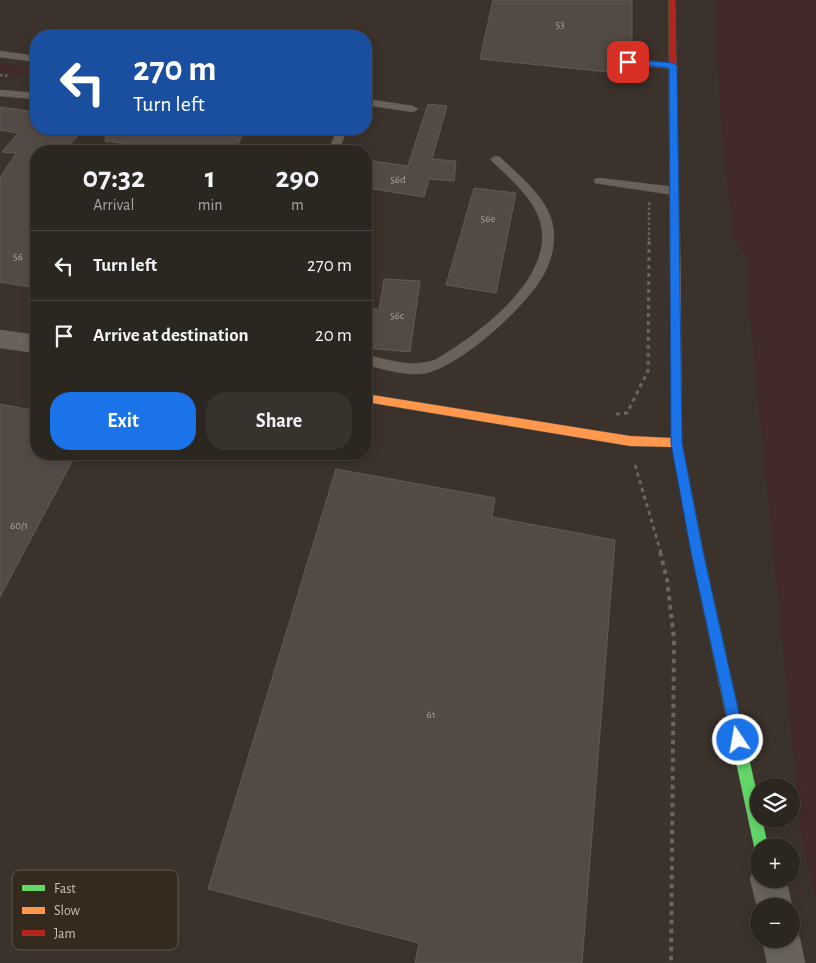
<!DOCTYPE html>
<html lang="en">
<head>
<meta charset="utf-8">
<style>
	body { margin:0; font-family:"Alegreya Sans",sans-serif; background:#38322d; color:#f1f3f6; height:100vh; display:flex; flex-direction:column; font-size:19px; white-space:nowrap }
	* { box-sizing:border-box; margin:0 }
	p { font-size:16px; color:#a6a5a5 }
	.icon { flex:none; width:28px; height:28px; fill:none; stroke:currentColor; stroke-width:2; stroke-linecap:round; stroke-linejoin:round }
	.map { position:relative; flex:1; overflow:hidden }
	.drawer { position:absolute; left:30px; top:145px; width:342px; height:315px; display:flex; flex-direction:column; background:#2c2620; border-radius:20px; box-shadow:0 2px 8px #0003,0 0 0 1px #48433e }
	.drawer>* { flex:none }
	.top-card { position:absolute; left:30px; top:30px; width:342px; height:105px; border-radius:20px; box-shadow:0 2px 8px #0003,0 0 0 1px #48433e; background:#1a4fa0; color:#fff; overflow:hidden }
	.controls { position:absolute; left:750px; top:778px; display:grid; gap:10px }
	.controls a { display:grid; place-items:center; width:50px; height:50px; border-radius:50%; background:#2c2620; box-shadow:0 2px 8px #0003,0 0 0 1px #48433e; font-size:25px }
	.pin { position:absolute; display:grid; place-items:center; width:42px; height:42px; color:#fff; margin:-21px; border-radius:10px; box-shadow:0 2px 8px #0006 }
	.me { position:absolute; width:55px; margin:-28px; rotate:348deg; stroke-linejoin:round; filter:drop-shadow(0 0 4px #0008) }
	.turn { display:flex; align-items:center; gap:18px; height:105px; padding:0 20px; font-size:22px }
	.turn .icon { width:65px; height:65px; stroke-width:2.5 }
	.turn b { display:block; font-size:35px; line-height:42px }
	.eta { display:flex; justify-content:space-evenly; align-items:center; height:85px; text-align:center }
	.eta b { font-size:30px; font-weight:700; line-height:35px }
	.primary-button { display:flex; gap:10px; margin-top:auto; padding:10px 20px }
	.primary-button a { flex:1; height:58px; border-radius:20px; background:#1a73e8; color:#fff; font-size:20px; font-weight:700; line-height:58px; text-align:center }
	.primary-button a+a { background:#38322d; color:#f1f3f6 }
	ul { padding:0; list-style:none }
	li { display:flex; align-items:center; gap:15px; height:70px; padding:0 20px; border-top:1px solid #48433e }
	li div { flex:1 }
	li b { display:block; font-size:19px }
	li em { font-style:normal }
	.map>svg:first-child { display:block }
</style>
</head>
<body>
<div class="map">
<svg width="816" height="963" viewBox="0 0 816 963">
	<rect width="100%" height="100%" fill="#3a322b"/>
	<!-- green -->
	<path fill="#422a29" d="M 715,0 L 816,0 L 816,898 L 802,840 L 746,277 L 750,265 L 733,236 L 721,123 Z
		M 0,63 L 36,68 L 36,77 L 0,72 Z"/>
	<!-- building -->
	<path fill="#524b45" stroke="#615b53" d="M 493,0 L 632,0 L 632,47 L 619,46 L 617,73 L 480,59 Z
		M 428,104 L 447,106 L 432,159 L 456,161 L 454,181 L 429,179 L 424,197 L 366,188 L 366,160 L 408,166 Z
		M 0,107 L 36,112 L 36,129 L 83,129 L 65,151 L 36,151 L 36,288 L 0,282 L 0,178 L 16,153 L 2,152 L 18,133 L 0,130 Z
		M 106,129 L 246,129 L 234,151 L 179,151 L 105,141 Z
		M 474,188 L 516,193 L 496,293 L 446,285 Z
		M 384,279 L 420,281 L 410,352 L 366,348 L 366,308 L 379,310 Z
		M 0,404 L 36,411 L 36,454 L 76,454 L 0,597 Z
		M 336,469 L 495,498 L 492,517 L 615,540 L 582,963 L 415,963 L 419,943 L 208,889 Z"/>
	<g fill="none" stroke-linecap="round" stroke-linejoin="round">
		<defs>
			<path id="lane" d="M 0,51 L 36,56 L 36,62 L 0,57 Z
				M 628,59 L 673,63 L 678,66 L 673,69 L 625,64 L 623,62 Z
				M 0,90 L 36,93 L 36,99 L 0,96 Z
				M 366,99 L 413,106 L 418,109 L 413,112 L 366,105 Z
				M 337,129 L 347,129 L 339,151 L 329,151 Z
				M 496,156 L 500,157 C 518,175 545,195 552,222 C 556,237 553,256 546,270 C 531,303 462,365 426,373 C 407,377 385,369 366,365 L 366,355 C 389,360 412,368 435,360 C 478,335 565,272 537,213 C 528,193 508,177 492,161 L 491,159 Z
				M 599,178 L 674,187 L 679,191 L 674,195 L 595,183 L 594,181 L 595,179 Z"/>
			<path id="street" d="M 0,330 L 36,335 L 36,353 L 0,348 Z
				M 759,865 L 759,879 L 786,879 L 792,906 L 791,909 L 791,906 L 759,906 L 759,914 L 750,879 L 755,866 Z
				M 791,924 L 794,926 L 800,939 L 805,963 L 767,963 L 762,939 L 791,939 Z"/>
			<path id="fast" d="M 698,551 L 702,552 L 704,556 L 759,803 L 759,819 L 762,819 L 768,846 L 759,846 L 759,852 L 756,851 L 754,846 L 692,556 L 694,552 Z"/>
			<path id="slow" d="M 675,245 L 680,248 L 682,443 L 704,556 L 702,560 L 698,561 L 694,560 L 692,556 L 672,447 L 630,446 L 366,402 L 366,394 L 630,436 L 672,438 L 670,248 Z"/>
			<path id="jam" d="M 669,0 L 675,0 L 680,248 L 675,251 L 670,248 Z"/>
		</defs>
		<!-- lane casing -->
		<use href="#lane" stroke="#565049" stroke-width="1"/>
		<!-- street casing -->
		<use href="#street" stroke="#565049" stroke-width="1"/>
		<!-- fast casing -->
		<use href="#fast" stroke="#575049" stroke-width="1"/>
		<!-- slow casing -->
		<use href="#slow" stroke="#575049" stroke-width="1"/>
		<!-- jam casing -->
		<use href="#jam" stroke="#575049" stroke-width="1"/>
		<!-- path-far2 -->
		<path stroke="#6b645f" stroke-width="2.5" stroke-dasharray="2.5 2.5" stroke-linecap="butt" d="M 0,75 L 9,76
			M 649,240 L 649,202"/>
		<!-- path-far1 -->
		<path stroke="#6b645f" stroke-width="3" stroke-dasharray="4 4" stroke-linecap="butt" d="M 616,414 L 627,413 L 648,371 L 649,238
			M 635,465 L 661,553"/>
		<!-- path -->
		<path stroke="#6b645f" stroke-width="4" stroke-dasharray="4.5 4.5" stroke-linecap="butt" d="M 660,552 L 667,579 L 674,639 L 671,963"/>
		<!-- lane -->
		<use href="#lane" fill="#68625b" fill-rule="evenodd"/>
		<!-- street -->
		<use href="#street" fill="#68625b" fill-rule="evenodd"/>
		<!-- fast -->
		<use href="#fast" fill="#63d668" fill-rule="evenodd"/>
		<!-- slow -->
		<use href="#slow" fill="#ff974d" fill-rule="evenodd"/>
		<!-- jam -->
		<use href="#jam" fill="#b3261e" fill-rule="evenodd"/>
	</g>
	<!-- route -->
	<path fill="#1a73e8" stroke="#114b97" d="M 628,59 L 673,63 L 677,66 L 682,443 L 703,552 L 745,740 L 743,744 L 738,746 L 734,744 L 732,740 L 691,552 L 671,443 L 669,68 L 626,63 L 626,60 Z"/>
	<g text-anchor="middle" dominant-baseline="central" stroke-width="4.5" stroke-linejoin="round" paint-order="stroke">
		<!-- number labels -->
		<g font-size="11" fill="#aca499">
			<text x="560" y="24">53</text>
			<text x="398" y="179">56d</text>
			<text x="488" y="218">56e</text>
			<text x="18" y="256">56</text>
			<text x="397" y="315">56c</text>
			<text x="19" y="525">60/1</text>
			<text x="431" y="714">61</text>
		</g>
	</g>
	<!-- legend -->
	<rect x="12" y="870" width="166" height="80" rx="8" fill="#352a1e" stroke="#62574b" stroke-width="1"/>
	<rect x="22" y="885" width="23" height="6" fill="#63d668"/>
	<rect x="22" y="907" width="23" height="7" fill="#ff974d"/>
	<rect x="22" y="930" width="23" height="6" fill="#b3261e"/>
	<g font-size="14" fill="#cac1b5">
		<text x="54" y="893">Fast</text>
		<text x="54" y="915">Slow</text>
		<text x="54" y="938">Jam</text>
	</g>
</svg>
<div class="controls">
<a><svg class="icon" aria-label="layers" viewBox="0 0 24 24"><path d="M12 4l9 5-9 5-9-5zM3 14l9 5 9-5"/></svg></a>
<a>+</a>
<a>−</a>
</div>
<div class="pin" style="left:628px;top:62px;background:#d93025"><svg class="icon" aria-label="arrive" viewBox="0 0 24 24"><path d="M6 21V4h12l-3 4 3 4H6"/></svg></div>
<svg class="me" style="left:738px;top:740px" viewBox="-20 -20 40 40"><circle r="17" fill="#1a73e8" stroke="#fff" stroke-width="3"/><path d="M0-11L8 9 0 5-8 9z" fill="#fff"/></svg>
<div class="top-card">
<div class="turn"><svg class="icon" aria-label="left" viewBox="0 0 24 24"><path d="M17 20v-9H6M10 6l-5 5 5 5"/></svg><div><b>270 m</b>Turn left</div></div>
</div>
<section class="drawer">
<div class="eta">
<div><b>07:32</b><p>Arrival</p></div>
<div><b>1</b><p>min</p></div>
<div><b>290</b><p>m</p></div>
</div>
<ul>
<li><svg class="icon" aria-label="left" viewBox="0 0 24 24"><path d="M17 20v-9H6M10 6l-5 5 5 5"/></svg><div><b>Turn left</b></div><em>270 m</em></li>
<li><svg class="icon" aria-label="arrive" viewBox="0 0 24 24"><path d="M6 21V4h12l-3 4 3 4H6"/></svg><div><b>Arrive at destination</b></div><em>20 m</em></li>
</ul>
<div class="primary-button"><a>Exit</a><a>Share</a></div>
</section>
</div>
</body>
</html>
